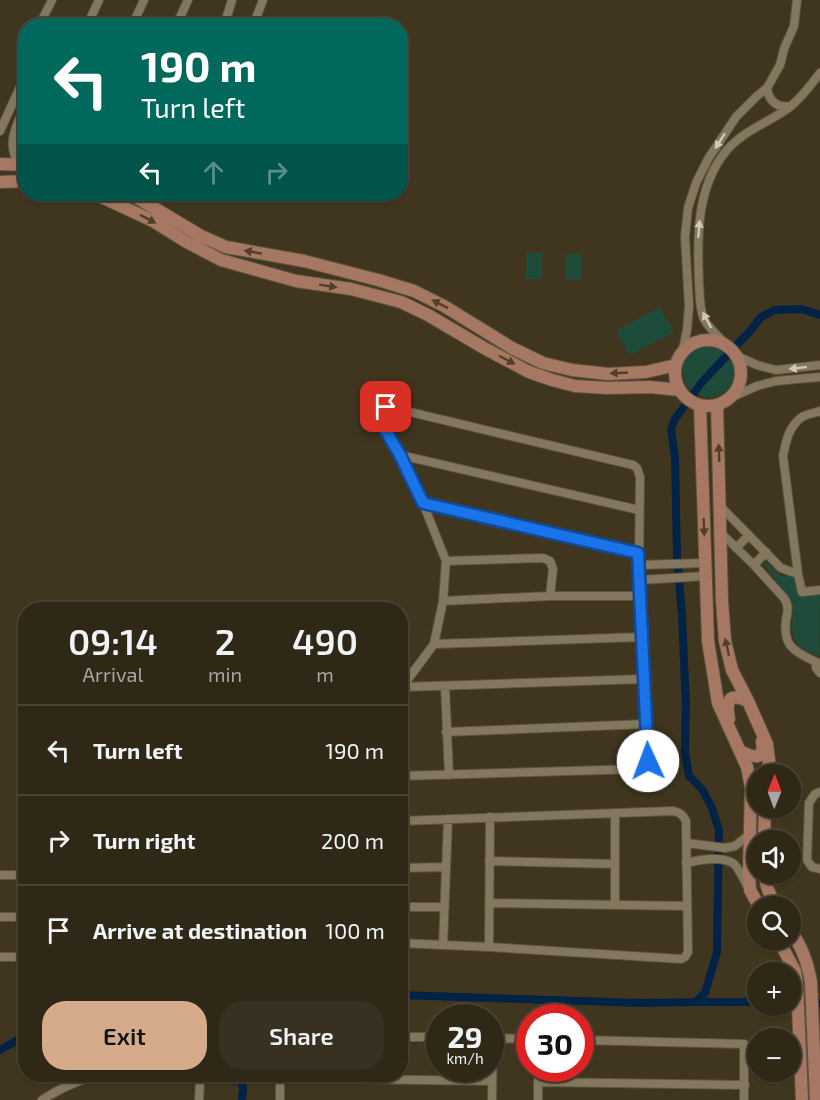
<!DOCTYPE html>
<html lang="en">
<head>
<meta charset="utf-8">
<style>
	body { margin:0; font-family:"Exo 2",sans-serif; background:#383020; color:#f1f3f6; height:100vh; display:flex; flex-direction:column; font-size:22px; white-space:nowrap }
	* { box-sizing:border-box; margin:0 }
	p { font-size:20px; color:#a8a6a1 }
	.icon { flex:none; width:33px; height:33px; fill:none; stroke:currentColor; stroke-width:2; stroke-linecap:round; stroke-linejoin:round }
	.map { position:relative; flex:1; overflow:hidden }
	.drawer { position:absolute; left:18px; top:602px; width:390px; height:480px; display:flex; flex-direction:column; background:#302817; border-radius:24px; box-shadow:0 2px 4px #0004,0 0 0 2px #4b4436 }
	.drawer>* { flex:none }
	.guide { position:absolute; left:18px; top:18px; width:390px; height:183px; border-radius:24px; box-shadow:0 2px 4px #0004,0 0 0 2px #4b4436; background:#00695c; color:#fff; overflow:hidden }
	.needle { width:39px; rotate:1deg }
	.controls { position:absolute; left:747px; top:764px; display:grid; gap:12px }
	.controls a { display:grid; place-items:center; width:54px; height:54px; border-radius:50%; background:#302817; box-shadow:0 2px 4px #0004,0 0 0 2px #4b4436; font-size:30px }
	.speed { position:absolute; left:426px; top:1004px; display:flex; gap:12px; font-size:30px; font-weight:700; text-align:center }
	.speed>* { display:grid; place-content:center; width:78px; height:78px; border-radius:50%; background:#302817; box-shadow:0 2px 4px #0004,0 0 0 2px #4b4436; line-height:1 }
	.speed small { font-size:15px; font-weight:400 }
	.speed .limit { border:9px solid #d22; background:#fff; color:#111 }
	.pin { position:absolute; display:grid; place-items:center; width:51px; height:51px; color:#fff; margin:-26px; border-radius:12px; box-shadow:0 3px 9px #0006 }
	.me { position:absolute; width:66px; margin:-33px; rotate:358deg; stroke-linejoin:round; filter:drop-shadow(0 0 4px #0008) }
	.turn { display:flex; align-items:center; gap:21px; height:126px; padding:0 24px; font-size:27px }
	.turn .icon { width:78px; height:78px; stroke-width:2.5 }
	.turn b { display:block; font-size:42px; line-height:51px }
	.lanes { display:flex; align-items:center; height:57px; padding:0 24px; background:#0003; justify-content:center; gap:30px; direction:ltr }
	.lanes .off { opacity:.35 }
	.eta { display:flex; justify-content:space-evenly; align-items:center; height:102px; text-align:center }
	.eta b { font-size:36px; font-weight:600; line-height:42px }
	.action { display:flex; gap:12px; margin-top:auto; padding:12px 24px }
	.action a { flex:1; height:69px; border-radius:24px; background:#d6ab8b; color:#111; font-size:24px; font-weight:600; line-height:69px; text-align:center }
	.action a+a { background:#383020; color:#f1f3f6 }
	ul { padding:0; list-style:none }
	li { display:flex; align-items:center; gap:18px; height:90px; padding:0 24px; border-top:2px solid #4b4436 }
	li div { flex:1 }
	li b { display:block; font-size:22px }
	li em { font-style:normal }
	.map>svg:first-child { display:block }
</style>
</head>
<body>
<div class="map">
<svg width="820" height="1100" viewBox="0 0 820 1100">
	<rect width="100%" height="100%" fill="#40361f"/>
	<!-- green -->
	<path fill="#1f4c3a" d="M 527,253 L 542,253 L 542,279 L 526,279 Z
		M 566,254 L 581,254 L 581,280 L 565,279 Z
		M 659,307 L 674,332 L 630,355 L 616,331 Z
		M683 371a26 26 0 1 1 52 0a26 26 0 1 1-52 0Z
		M 765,561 L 780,576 L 793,575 L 797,593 L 820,591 L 819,656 L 805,650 L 796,643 L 792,631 L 793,608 L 791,598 L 782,589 L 766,566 L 764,562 Z"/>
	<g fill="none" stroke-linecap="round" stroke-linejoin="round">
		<!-- canal -->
		<path stroke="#022345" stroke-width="8" d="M 400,995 L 640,1003 L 695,1002 L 705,993 L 717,952 L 719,830 L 712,808 L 702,789 L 689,776 L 685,752 L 686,704 L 684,662 L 682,615 L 677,557 L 675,457 L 671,429 L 675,419 L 702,382 L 751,330 L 761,317 L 775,310 L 801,309 L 820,315
			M 695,1002 L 758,1002
			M 790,1002 L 820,1003
			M 0,1050 L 21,1038 L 26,1037
			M 239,1074 L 243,1088 L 242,1100"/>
		<defs>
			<path id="street" d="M 39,26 L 52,0
				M 87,26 L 99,0
				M 132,26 L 144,0
				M 176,26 L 188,0
				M 224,26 L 232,0
				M 253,26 L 263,0
				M 767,88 C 769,102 777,108 791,106
				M 0,131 L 26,74
				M 20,165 C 5,144 16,126 26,105
				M 728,346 C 720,338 709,329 704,319 C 699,308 700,294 699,283 C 697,238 696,188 726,151 C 744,130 768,123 790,107 C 801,98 811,85 820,73
				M 682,354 L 687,330 L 689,306 L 685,237 L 688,208 L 696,183 L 708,159 L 736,117 L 757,96 L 767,88 L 780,65 L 784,49 L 794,26 L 797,0
				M 737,356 L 757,365 L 776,370 L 820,365
				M 730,398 L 757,386 L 776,381 L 820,377
				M 820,411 C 814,413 807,414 802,417 C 789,426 786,441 783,456 L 798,574 L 802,592 L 820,590
				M 400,455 L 639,510
				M 423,503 L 638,553
				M 721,507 L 781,568 L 798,574
				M 721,533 L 754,565 L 784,598 C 789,605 788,612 786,620 C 782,649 798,653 820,664
				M 736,548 L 749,535
				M 446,561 L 543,558 L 550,561 L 553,569 L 550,596
				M 639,565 L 705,563
				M 754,565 L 766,552
				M 640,580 L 706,576
				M 443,601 L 550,596 L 640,596
				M 434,644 L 642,637
				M 816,662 L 816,668 L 820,673
				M 445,686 L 449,775
				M 403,687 L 644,679
				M 400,690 L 434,644 L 443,601 L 446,561 L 423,503 L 400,455 L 380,421 C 379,411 383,407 393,408 L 633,465 L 637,468 L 640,477 L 639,565 L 648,761 L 644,768 L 640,769 L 400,776
				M 400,717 L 402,776
				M 446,732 L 647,724
				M 820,792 L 815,794 L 809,803 L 807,860 L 812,867 L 820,869
				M 615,813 L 615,904
				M 400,821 L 672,811 C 680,812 683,815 686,821 L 688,952 L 685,957 L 681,959 L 489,947 L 400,943
				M 687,843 L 725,848 L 735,846 L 750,834
				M 489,861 L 615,864
				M 686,863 C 699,860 722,855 734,864 C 739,868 745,883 749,889
				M 400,868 L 446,867
				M 0,875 L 26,875
				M 489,903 L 687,906
				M 400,907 L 445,907
				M 0,917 L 26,917
				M 443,945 L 448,819
				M 489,947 L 490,817
				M 0,957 L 26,957
				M 400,1037 L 440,1037
				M 490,1038 L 530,1039
				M 580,1040 L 744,1044 L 744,1100
				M 170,1074 L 194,1075 L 198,1077 L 200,1082 L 199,1100
				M 280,1078 L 492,1081
				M 538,1082 L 745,1085
				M 42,1100 C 62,1087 84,1077 108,1074
				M 280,1100 L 280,1074
				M 492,1100 L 493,1038
				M 538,1100 L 538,1068"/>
			<path id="secondary" d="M 0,164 L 26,165
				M 0,182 L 26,181
				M 95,194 L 153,221 L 185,241 L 221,260 L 296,281 L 351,289 L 401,302 L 428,315 L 484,348 L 529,372 L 552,380 L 575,386 L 607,388 L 650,387 L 680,390
				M 131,194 L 201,236 L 226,247 L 304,261 L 378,280 L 414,291 L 444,306 L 512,348 L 543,363 L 572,370 L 608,374 L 646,372 L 676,365
				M675 373a33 33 0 1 1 66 0a33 33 0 1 1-66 0Z
				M 717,405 L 722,601 L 725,641 L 732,670 L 748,701 L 767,744 L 769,760 L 768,774
				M 700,406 L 708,641 L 718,703 L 747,767 L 751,787 L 749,870 L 750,890 L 759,906
				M 729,719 C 726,701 728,692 748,701
				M 740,751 C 754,758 765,761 762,741
				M 764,840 L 765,807
				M 765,873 C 765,886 770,895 776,906
				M 790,929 C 802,948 807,960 811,982 L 816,1100
				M 778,939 L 795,971 L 797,985 L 802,1100"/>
		</defs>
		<!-- street casing -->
		<use href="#street" stroke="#5c533e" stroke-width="10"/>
		<!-- secondary casing -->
		<use href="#secondary" stroke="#5c533e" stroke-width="14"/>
		<!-- street -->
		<use href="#street" stroke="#83785f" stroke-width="8"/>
		<!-- secondary -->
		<use href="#secondary" stroke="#a67864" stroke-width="12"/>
	</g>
	<!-- one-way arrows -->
	<defs><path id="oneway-solid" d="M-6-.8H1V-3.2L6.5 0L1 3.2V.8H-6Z" transform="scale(1.5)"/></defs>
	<g fill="#d1c9b8">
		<use href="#oneway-solid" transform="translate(720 141) rotate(123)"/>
		<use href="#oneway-solid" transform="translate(699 229) rotate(-85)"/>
		<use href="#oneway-solid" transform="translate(707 320) rotate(-118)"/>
		<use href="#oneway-solid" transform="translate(798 368) rotate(174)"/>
	</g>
	<g fill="#523f29">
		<use href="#oneway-solid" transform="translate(148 219) rotate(27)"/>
		<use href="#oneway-solid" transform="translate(253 252) rotate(-170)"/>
		<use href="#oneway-solid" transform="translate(328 286) rotate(9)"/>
		<use href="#oneway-solid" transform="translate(440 304) rotate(-153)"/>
		<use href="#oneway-solid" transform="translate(507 360) rotate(28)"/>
		<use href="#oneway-solid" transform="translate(619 373) rotate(178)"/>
		<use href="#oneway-solid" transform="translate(719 453) rotate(-92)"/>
		<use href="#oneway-solid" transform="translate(704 527) rotate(88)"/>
		<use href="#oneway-solid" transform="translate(727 647) rotate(-103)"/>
	</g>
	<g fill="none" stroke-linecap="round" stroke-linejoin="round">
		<defs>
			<path id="route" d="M 386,407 C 380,411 379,414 380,421 L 400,455 L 423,503 L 638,553 L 648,761"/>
		</defs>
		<!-- route casing -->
		<use href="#route" stroke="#114b97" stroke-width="15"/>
		<!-- route -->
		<use href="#route" stroke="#1a73e8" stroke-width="10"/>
	</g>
</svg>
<div class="controls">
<a><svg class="needle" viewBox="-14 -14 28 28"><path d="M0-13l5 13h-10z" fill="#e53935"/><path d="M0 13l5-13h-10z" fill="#a8a6a1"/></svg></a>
<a><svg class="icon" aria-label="sound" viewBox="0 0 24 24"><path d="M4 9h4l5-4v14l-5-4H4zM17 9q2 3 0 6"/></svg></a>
<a><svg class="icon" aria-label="search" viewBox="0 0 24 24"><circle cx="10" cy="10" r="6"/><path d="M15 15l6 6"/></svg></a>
<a>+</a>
<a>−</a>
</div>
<div class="speed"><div>29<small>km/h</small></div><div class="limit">30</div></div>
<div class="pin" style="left:386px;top:407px;background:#d93025"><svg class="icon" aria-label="arrive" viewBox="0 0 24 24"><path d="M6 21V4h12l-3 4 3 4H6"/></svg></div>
<svg class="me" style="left:648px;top:761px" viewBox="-20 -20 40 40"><circle r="19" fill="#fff"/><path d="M0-13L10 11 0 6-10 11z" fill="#1a73e8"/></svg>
<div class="guide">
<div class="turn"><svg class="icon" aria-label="left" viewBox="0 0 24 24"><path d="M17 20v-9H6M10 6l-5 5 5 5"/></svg><div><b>190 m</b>Turn left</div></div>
<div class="lanes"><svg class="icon" aria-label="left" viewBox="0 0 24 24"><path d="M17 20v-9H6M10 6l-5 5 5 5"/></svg><svg class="icon off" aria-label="ahead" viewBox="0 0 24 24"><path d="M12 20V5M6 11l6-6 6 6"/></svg><svg class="icon off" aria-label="right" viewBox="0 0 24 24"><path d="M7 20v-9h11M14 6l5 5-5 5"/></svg></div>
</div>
<section class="drawer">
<div class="eta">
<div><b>09:14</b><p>Arrival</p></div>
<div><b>2</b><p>min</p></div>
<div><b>490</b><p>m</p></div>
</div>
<ul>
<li><svg class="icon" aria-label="left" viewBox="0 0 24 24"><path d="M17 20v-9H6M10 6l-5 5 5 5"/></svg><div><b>Turn left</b></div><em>190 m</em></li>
<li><svg class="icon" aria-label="right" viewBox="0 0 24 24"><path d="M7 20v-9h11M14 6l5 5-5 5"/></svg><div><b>Turn right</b></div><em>200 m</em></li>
<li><svg class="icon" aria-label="arrive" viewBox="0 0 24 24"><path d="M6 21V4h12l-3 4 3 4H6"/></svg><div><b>Arrive at destination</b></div><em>100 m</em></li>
</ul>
<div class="action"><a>Exit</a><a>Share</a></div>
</section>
</div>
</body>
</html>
